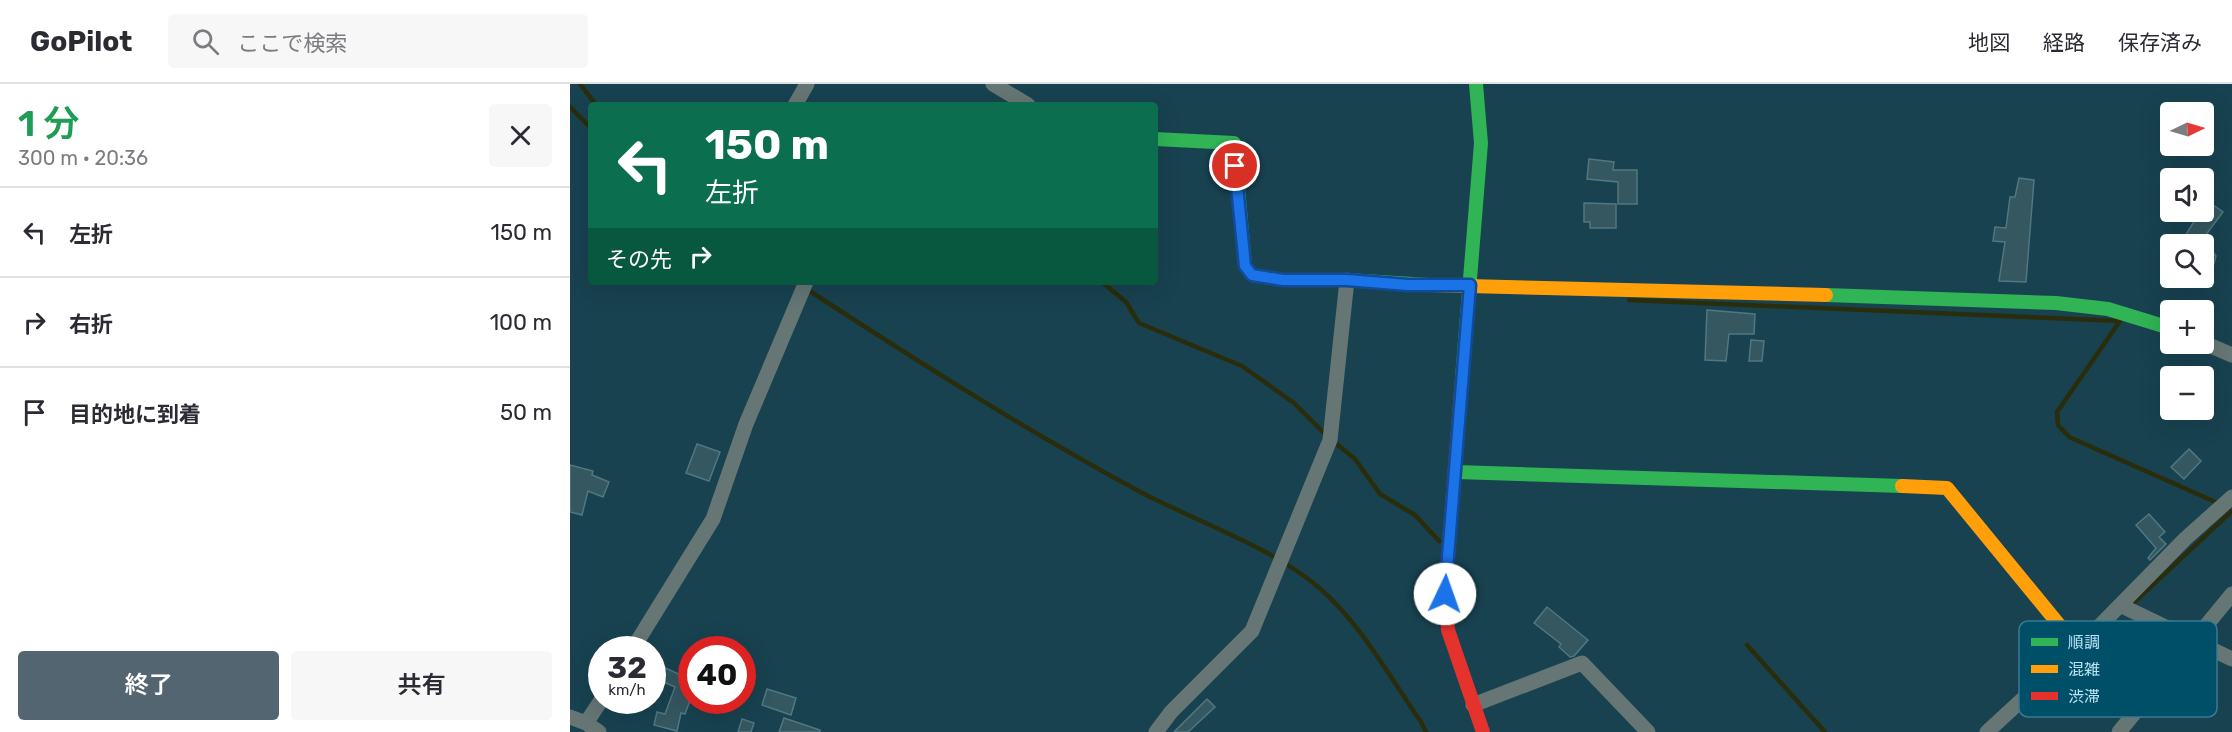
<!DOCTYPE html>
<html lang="ja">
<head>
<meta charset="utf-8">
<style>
	body { margin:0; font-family:Rubik,"Noto Sans JP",sans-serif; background:#f7f7f7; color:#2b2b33; height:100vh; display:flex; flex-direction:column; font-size:22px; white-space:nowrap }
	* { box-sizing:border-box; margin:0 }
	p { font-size:20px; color:#7c7c81 }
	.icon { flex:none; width:33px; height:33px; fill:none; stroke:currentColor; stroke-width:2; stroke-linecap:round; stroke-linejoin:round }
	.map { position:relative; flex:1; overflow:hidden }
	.details { display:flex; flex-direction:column; background:#fff; width:570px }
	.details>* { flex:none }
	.top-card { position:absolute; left:18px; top:18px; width:570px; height:183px; border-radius:6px; box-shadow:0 6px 24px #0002; background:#0b6e4f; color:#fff; overflow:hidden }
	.needle { width:39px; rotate:85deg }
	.tools { position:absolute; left:1590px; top:18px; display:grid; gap:12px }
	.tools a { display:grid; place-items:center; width:54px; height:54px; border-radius:6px; background:#fff; box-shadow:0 6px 24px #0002; font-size:30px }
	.speed { position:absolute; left:18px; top:552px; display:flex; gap:12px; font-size:30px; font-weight:700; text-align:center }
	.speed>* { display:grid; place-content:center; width:78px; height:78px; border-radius:50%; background:#fff; box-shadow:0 6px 24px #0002; line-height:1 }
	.speed small { font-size:15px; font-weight:400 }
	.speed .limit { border:9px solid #d22; background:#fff; color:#111 }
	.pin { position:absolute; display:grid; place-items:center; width:51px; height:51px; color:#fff; margin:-26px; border:3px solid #fff; border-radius:50%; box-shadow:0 2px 6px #0007 }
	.me { position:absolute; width:66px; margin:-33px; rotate:3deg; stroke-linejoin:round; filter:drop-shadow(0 0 4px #0008) }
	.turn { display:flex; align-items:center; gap:21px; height:126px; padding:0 18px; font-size:27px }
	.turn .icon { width:78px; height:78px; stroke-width:2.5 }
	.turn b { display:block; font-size:42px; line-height:51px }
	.then { display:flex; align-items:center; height:57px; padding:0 18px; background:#0003; gap:12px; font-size:22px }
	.round { display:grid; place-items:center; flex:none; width:63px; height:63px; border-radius:6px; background:#f7f7f7 }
	.headline { display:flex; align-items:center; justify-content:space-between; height:102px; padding:0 18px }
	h1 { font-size:36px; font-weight:600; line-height:45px; color:#1e9e55 }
	.primary-button { display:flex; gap:12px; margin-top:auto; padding:12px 18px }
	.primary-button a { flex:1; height:69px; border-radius:6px; background:#526570; color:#fff; font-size:24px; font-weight:600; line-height:69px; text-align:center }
	.primary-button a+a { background:#f7f7f7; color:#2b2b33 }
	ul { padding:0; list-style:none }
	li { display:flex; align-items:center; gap:18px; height:90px; padding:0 18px; border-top:2px solid #e1e1e2 }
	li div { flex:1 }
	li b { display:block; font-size:22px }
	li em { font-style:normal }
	header { display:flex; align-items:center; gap:36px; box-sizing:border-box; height:84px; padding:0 30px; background:#fff; border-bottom:2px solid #e1e1e2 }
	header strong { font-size:28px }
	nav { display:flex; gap:33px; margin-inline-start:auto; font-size:21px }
	.search { width:420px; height:54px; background:#f7f7f7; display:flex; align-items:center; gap:15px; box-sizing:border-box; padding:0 21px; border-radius:6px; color:#7c7c81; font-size:22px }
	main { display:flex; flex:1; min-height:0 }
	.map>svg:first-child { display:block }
</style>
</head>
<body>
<header>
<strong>GoPilot</strong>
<div class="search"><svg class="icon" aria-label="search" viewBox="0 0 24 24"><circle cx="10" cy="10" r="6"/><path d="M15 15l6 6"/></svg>ここで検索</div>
<nav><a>地図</a><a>経路</a><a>保存済み</a></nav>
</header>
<main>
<section class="details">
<div class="headline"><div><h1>1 分</h1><p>300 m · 20:36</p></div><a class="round"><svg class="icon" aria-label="close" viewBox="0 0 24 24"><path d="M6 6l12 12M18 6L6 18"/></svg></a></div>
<ul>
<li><svg class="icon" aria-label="left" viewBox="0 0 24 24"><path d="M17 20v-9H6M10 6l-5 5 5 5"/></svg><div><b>左折</b></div><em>150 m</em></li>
<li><svg class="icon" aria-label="right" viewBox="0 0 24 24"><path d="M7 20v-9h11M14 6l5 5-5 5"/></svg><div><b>右折</b></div><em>100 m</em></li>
<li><svg class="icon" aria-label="arrive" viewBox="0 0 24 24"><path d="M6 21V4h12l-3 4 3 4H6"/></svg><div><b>目的地に到着</b></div><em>50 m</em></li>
</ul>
<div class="primary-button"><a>終了</a><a>共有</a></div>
</section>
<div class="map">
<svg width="1662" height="648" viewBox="0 0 1662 648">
	<rect width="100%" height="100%" fill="#184250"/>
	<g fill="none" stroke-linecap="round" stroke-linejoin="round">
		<!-- stream -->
		<path stroke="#2a2d0b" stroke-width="4.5" d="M 10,0 L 26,21
			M 0,23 L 21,44
			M 226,198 C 336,270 447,341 563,404 C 621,436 695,459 747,502 C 790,538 819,592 851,638 L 856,648
			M 532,198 L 556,218 L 569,239 L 672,282 L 724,319 L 757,352
			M 1059,216 L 1550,237 L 1487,328 L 1488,341 L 1499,353 L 1650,420
			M 763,357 L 785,375 L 810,410 L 845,431 L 869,457
			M 1560,522 L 1662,427
			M 1177,561 L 1255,648"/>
	</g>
	<!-- building -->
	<path fill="#345760" stroke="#517780" stroke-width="1.5" d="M 1019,75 L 1044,78 L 1043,86 L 1067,86 L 1067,120 L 1048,120 L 1048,98 L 1017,95 Z
		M 1449,94 L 1464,96 L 1456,198 L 1429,197 L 1435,158 L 1423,157 L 1425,143 L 1436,144 L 1440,113 L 1445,113 Z
		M 1636,116 L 1653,128 L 1629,160 L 1610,160 L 1630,128 L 1634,128 Z
		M 1014,119 L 1046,120 L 1046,144 L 1020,144 L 1020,138 L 1014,138 Z
		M 1634,158 L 1646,172 L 1642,186 L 1634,182 Z
		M 1137,226 L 1185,230 L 1184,250 L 1159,250 L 1156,277 L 1135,276 Z
		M 1181,256 L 1194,257 L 1192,277 L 1179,277 Z
		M 127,360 L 150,368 L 139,397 L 116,389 Z
		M 1619,365 L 1631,377 L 1614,395 L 1601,383 Z
		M 0,381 L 23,387 L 22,391 L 39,398 L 33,413 L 18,407 L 12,431 L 0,428 Z
		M 1579,430 L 1595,448 L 1589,453 L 1596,460 L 1580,476 L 1578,474 L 1586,464 L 1566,441 Z
		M 977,523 L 1018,556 L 1004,572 L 1000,573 L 989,563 L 991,560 L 964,539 Z
		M 82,578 L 122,596 L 122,611 L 115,630 L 111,629 L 107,647 L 84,641 L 87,628 L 95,630 L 105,603 L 82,593 Z
		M 197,605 L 226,614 L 221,631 L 192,621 Z
		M 637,615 L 645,623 L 618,648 L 604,648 Z
		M 214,634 L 250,646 L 250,648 L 209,648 Z
		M 172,635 L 184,639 L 181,648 L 168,648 Z"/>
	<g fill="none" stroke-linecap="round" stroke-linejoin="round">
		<!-- street -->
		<path stroke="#657674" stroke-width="15" d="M 423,0 L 458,21
			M 225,21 L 237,0
			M 1634,259 L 1662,271
			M 1552,522 L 1662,575
			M 62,566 L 143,435 L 176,340 L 236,198
			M 903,621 L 1012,579 L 1078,648
			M 0,633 L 16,639 L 29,648
			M 16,639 L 32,615
			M 586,648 L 601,628 L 682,547 L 760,356 L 777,196
			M 1417,648 L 1508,564 L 1615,455 L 1662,413
			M 1549,648 L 1662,510"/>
		<!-- fast -->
		<path stroke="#30b455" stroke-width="14" d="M 585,55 L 664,59 L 675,182 L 682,191 L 713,196 L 777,196 L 859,201
			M 1256,211 L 1486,219 L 1538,225 L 1600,244
			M 892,294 L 911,59 L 906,0
			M 886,388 L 1332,402"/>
		<!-- slow -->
		<path stroke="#ff9f0a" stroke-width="14" d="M 859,201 L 1256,211
			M 1332,402 L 1377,404 L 1508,564"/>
		<!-- jam -->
		<path stroke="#e5322d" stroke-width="14" d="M 892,294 L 875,510 L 878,546 L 913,648"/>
	</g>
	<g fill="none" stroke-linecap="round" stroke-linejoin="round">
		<defs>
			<path id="route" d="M 665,82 L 675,182 L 682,191 L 713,196 L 777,196 L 838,201 L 900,201 L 875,510"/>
		</defs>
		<!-- route casing -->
		<use href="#route" stroke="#114b97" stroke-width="15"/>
		<!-- route -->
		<use href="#route" stroke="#1a73e8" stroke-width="10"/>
	</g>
	<!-- legend -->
	<rect x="1449" y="537" width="198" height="96" rx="9" fill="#004f68" stroke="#387b92" stroke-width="1.5"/>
	<rect x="1461" y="554" width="27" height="8" fill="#30b455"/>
	<rect x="1461" y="581" width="27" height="8" fill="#ff9f0a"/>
	<rect x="1461" y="608" width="27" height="8" fill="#e5322d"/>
	<g font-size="16" fill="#bbe3f5">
		<text x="1498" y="564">順調</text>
		<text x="1498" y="591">混雑</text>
		<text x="1498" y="618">渋滞</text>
	</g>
</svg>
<div class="tools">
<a><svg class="needle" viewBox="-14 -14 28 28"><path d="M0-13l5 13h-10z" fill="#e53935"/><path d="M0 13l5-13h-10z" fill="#7c7c81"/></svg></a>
<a><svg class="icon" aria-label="sound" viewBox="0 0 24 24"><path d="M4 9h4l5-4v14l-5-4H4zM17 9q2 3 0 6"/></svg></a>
<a><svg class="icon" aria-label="search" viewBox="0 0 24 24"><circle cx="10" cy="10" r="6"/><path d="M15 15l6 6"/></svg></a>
<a>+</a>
<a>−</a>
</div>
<div class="speed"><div>32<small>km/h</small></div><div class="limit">40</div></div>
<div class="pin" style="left:665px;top:82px;background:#d93025"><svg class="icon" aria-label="arrive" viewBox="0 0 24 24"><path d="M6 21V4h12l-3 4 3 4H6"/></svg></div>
<svg class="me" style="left:875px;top:510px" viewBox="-20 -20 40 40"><circle r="19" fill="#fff"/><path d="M0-13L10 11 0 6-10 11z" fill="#1a73e8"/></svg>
<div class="top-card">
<div class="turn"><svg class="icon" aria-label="left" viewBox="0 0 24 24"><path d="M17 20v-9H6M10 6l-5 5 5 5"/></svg><div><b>150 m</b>左折</div></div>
<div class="then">その先<svg class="icon" aria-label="right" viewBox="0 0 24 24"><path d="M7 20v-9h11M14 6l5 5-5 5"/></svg></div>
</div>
</div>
</main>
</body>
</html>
